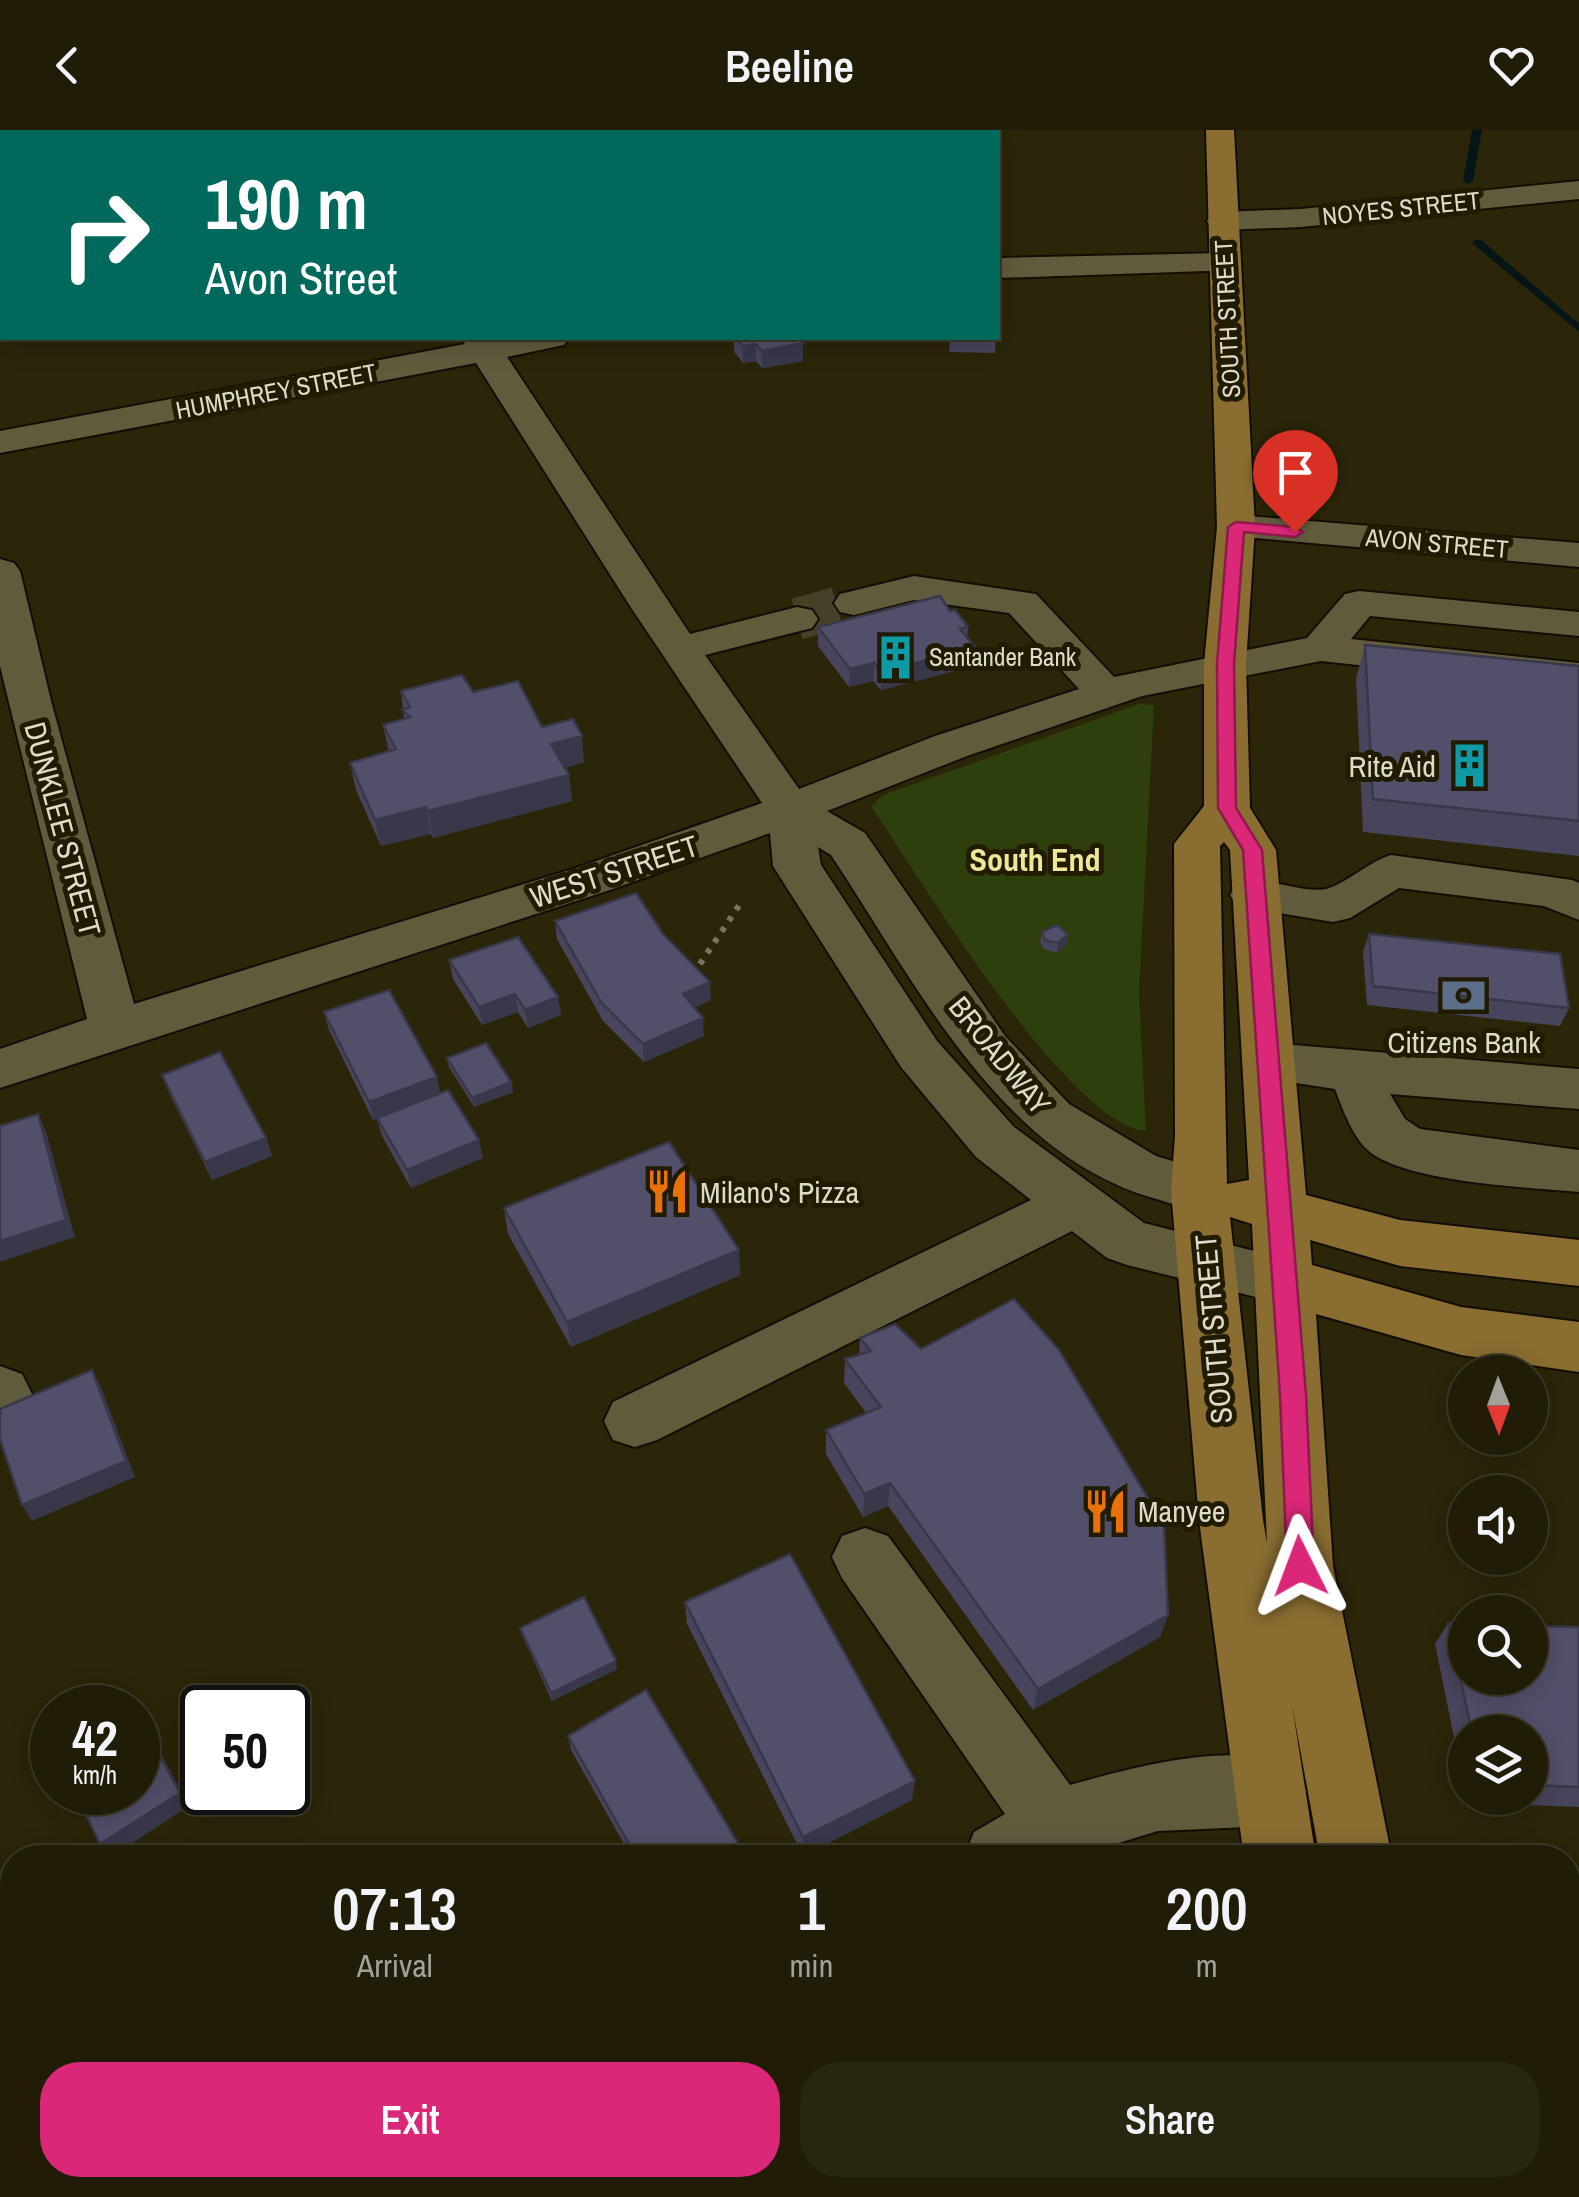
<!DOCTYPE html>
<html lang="en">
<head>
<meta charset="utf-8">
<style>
	body { margin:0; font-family:"Archivo Narrow",sans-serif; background:#282511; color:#f1f3f6; height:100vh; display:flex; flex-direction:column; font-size:38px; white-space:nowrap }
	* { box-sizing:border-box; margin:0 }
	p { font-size:32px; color:#a2a19b }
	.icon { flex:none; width:55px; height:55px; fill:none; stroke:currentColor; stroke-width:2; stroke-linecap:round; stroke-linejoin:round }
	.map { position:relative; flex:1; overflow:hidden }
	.panel { position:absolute; left:0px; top:1715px; width:1580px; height:352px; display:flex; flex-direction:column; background:#201c07; border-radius:40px 40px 0 0; box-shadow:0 5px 25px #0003,0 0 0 2px #3d3a28 }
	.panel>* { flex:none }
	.banner { position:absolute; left:0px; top:0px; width:1000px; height:210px; box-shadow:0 5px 25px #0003,0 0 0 2px #3d3a28; background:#00695c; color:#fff; overflow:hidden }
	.needle { width:65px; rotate:179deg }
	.controls { position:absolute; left:1448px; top:1225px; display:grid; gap:20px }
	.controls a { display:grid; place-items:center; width:100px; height:100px; border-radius:50%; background:#201c07; box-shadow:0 5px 25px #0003,0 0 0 2px #3d3a28; font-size:50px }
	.speed { position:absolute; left:30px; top:1555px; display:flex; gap:20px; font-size:50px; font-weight:700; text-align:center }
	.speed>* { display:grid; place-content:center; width:130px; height:130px; border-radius:50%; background:#201c07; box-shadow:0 5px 25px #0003,0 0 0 2px #3d3a28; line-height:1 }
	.speed small { font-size:25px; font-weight:400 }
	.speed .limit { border:5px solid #111; border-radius:15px; background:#fff; color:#111 }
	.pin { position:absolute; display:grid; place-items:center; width:85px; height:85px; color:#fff; margin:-102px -42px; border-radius:50% 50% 50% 0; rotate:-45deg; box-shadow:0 0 10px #0007 }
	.pin .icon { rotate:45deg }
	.me { position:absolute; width:110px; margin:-55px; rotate:357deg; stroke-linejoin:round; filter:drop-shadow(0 0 8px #0008) }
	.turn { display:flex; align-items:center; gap:35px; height:210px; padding:0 40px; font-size:45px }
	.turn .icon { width:130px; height:130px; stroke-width:2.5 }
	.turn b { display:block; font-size:70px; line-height:85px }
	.eta { display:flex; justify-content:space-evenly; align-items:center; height:170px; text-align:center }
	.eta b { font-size:60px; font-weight:600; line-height:70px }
	.cta { display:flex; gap:20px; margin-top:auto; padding:20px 40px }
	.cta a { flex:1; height:115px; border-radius:40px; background:#db2777; color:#fff; font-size:40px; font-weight:600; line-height:115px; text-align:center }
	.cta a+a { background:#282511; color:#f1f3f6 }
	header { display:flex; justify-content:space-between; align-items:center; height:130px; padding:0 40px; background:#201c07; font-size:45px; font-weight:600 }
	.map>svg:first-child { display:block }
</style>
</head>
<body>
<header><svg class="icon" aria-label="back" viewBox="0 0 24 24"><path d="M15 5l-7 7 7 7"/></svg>Beeline<svg class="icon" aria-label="heart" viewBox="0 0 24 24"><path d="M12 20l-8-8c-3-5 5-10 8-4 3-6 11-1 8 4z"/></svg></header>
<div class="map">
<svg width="1579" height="2067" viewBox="0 0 1579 2067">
	<rect width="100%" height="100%" fill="#2b2509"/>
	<!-- green -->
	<path fill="#2d400c" d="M 1139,574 L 1154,575 L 1139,862 L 1146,1001 C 1067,994 918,745 871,676 L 883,665 Z"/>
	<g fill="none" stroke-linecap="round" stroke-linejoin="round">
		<!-- stream -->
		<path fill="#061515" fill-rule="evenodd" d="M 1472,0 L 1482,0 L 1473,51 L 1468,54 L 1463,51 Z
			M 1473,110 L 1481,110 L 1579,194 L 1579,202 L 1473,114 Z"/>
		<!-- minor-tunnel -->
		<path stroke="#464026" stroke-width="42" stroke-dasharray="42 21" stroke-linecap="butt" d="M 797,489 L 854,473"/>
		<defs>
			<path id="minor" d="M 329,0 L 358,0 L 359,2 L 330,2 Z
				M 831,0 L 861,0 L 862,2 L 832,2 Z
				M 1579,51 L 1579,69 L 1301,97 L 1222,100 L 1211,98 L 1207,91 L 1211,84 L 1222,82 L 1301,79 Z
				M 0,75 L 2,75 L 2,93 L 0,93 Z
				M 1224,123 L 1235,126 L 1240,133 L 1235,140 L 998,148 L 998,128 Z
				M 461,208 L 569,208 L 564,215 L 507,227 L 690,504 L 797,477 L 812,480 L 818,489 L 812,498 L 705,525 L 799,659 L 935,606 L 1079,559 L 1009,483 L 914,470 L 854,485 L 840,482 L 834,473 L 840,464 L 914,446 L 1036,464 L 1114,547 L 1307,508 L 1345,464 L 1359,461 L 1579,482 L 1579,506 L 1370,486 L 1351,509 L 1579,533 L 1579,559 L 1321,531 L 1142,566 L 967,626 L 827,681 L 865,703 L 1005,906 L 1069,974 L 1156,1026 L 1219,1045 L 1227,1060 L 1219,1075 C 1194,1083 1177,1075 1153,1068 C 998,1023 915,851 831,725 L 818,717 L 821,735 L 937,911 L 1014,997 L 1144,1093 L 1305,1134 L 1313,1151 L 1305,1168 L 1284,1174 L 1127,1135 L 1107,1128 L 1072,1101 L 657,1310 L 635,1317 L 613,1310 L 604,1291 L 613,1272 L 1031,1070 L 976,1027 L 901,937 L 773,736 L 770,703 L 610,760 L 0,958 L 0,919 L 87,889 L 0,536 L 0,429 L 14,433 L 20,441 L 51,571 L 134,874 L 576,738 L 762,673 L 630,476 L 476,233 L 0,323 L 0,301 L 465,214 Z
				M 1236,385 L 1579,413 L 1579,437 L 1222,405 L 1217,397 L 1222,389 Z
				M 1391,725 L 1572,750 L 1579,753 L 1579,790 L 1544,776 L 1399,758 L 1350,788 L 1333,792 L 1237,776 L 1230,765 L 1237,754 C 1270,745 1300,764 1326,759 C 1346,754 1368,732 1391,725 Z
				M 1269,913 L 1579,939 L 1579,979 L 1390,964 L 1405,989 L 1420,999 L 1579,1020 L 1579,1062 C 1526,1057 1418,1053 1374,1025 C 1354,1012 1343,980 1335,959 L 1250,946 L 1243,932 L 1250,918 Z
				M 0,1236 L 22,1244 L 36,1272 L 27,1290 L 0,1296 Z
				M 865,1398 L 888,1406 L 1070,1655 C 1135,1637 1231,1610 1295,1636 L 1306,1661 L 1295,1686 L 1270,1696 L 1158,1701 L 1069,1728 L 964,1728 L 974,1702 L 1005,1684 L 842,1448 L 832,1427 L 842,1406 Z
				M 431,2055 L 527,2055 L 522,2067 L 426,2067 Z"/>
			<path id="major" d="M 1206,0 L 1234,0 L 1255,397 L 1246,534 L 1250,678 L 1276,720 L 1306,1065 L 1400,1090 L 1579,1110 L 1579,1156 L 1400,1136 L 1310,1110 L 1312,1135 L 1461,1177 L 1579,1192 L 1579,1242 L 1461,1225 L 1316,1184 L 1333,1436 L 1392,1728 L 1320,1728 L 1292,1575 L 1316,1728 L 1244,1728 L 1199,1390 L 1171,1060 L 1175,1006 L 1174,714 L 1204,676 L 1204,534 L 1217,397 ZM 1224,712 L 1230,720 L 1249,1050 L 1227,1054 L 1220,716 ZM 1230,1087 L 1252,1094 L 1267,1413 L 1263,1390 Z
				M 1332,2055 L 1414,2055 L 1415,2067 L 1333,2067 Z"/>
		</defs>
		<!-- minor casing -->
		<use href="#minor" stroke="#130e00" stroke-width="4"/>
		<!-- major casing -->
		<use href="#major" stroke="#130e00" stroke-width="4"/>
		<!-- path -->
		<path stroke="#79755e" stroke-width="6" stroke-dasharray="5 8" stroke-linecap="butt" d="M 700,834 L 742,771"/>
		<!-- minor -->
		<use href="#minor" fill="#615b3e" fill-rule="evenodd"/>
		<!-- major -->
		<use href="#major" fill="#896d31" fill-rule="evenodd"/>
	</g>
	<!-- wall -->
	<path fill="#47445b" d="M 734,208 L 798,208 L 803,231 L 762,238 L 756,231 L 743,233 L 734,222 Z
		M 950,208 L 996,208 L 995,223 L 949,222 Z
		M 950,481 L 968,497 L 967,507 L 976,518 L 974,536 L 881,560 L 873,551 L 849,557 L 818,516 L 818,497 Z
		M 1365,515 L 1579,536 L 1579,726 L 1363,702 L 1356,548 Z
		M 401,561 L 473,562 L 542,597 L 584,632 L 565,638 L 569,645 L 572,671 L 433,708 L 431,704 L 381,716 L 356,660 L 350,633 L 389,622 L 383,595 L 404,589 Z
		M 555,791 L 711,870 L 694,878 L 704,906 L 644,932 L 603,891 L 557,809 Z
		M 1042,802 L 1067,814 L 1057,823 L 1044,819 L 1040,812 Z
		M 1369,804 L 1569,878 L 1560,896 L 1367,875 L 1363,822 Z
		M 449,830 L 558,867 L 561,885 L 528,898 L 518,882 L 482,895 L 453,849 Z
		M 324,882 L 440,963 L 483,1028 L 411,1058 L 382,1006 L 377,989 L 373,990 L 329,900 Z
		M 447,928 L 511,952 L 513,962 L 474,977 L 449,937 Z
		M 162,945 L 266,1008 L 272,1026 L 212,1050 L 169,963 Z
		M 504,1078 L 739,1120 L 740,1145 L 571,1217 L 508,1104 Z
		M 860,1208 L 1168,1485 L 1160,1507 L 1033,1580 L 888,1376 L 863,1387 L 826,1324 L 826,1300 L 866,1283 L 844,1253 L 845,1229 L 859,1225 Z
		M 685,1472 L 912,1670 L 803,1726 L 687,1494 Z
		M 1448,1493 L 1579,1497 L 1579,1677 L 1467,1673 L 1466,1668 L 1530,1668 L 1530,1602 L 1465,1602 L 1465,1661 L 1435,1514 Z
		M 520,1498 L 617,1539 L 552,1571 L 522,1505 Z
		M 568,1606 L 747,1728 L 632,1728 L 571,1620 Z
		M 1568,1855 L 1579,1855 L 1579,1996 L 1568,1996 Z
		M 1540,2059 L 1579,2067 L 1528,2067 Z"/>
	<!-- shaded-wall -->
	<path fill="#39374a" d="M 0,0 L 11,0 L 11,2 L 2,2 L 2,11 L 0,11 Z
		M 82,0 L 91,0 L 92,2 L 66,2 Z
		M 233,0 L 254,0 L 254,2 L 215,2 Z
		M 2,44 L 2,61 L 0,62 L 0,45 Z
		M 803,213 L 803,231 L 762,238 L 762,221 Z
		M 756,214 L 756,231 L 743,233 L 743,216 Z
		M 976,518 L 974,536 L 881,560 L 882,541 Z
		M 874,533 L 873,551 L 849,557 L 850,539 Z
		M 582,606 L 584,632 L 554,641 L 551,614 Z
		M 569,645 L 572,671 L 433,708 L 428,681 Z
		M 426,677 L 431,704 L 381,716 L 375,690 Z
		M 1068,804 L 1067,814 L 1057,823 L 1058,813 Z
		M 710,852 L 711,870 L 684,883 L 683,864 Z
		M 515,864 L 518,882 L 482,895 L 479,877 Z
		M 558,867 L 561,885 L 528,898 L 525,880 Z
		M 703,888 L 704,906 L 644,932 L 643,914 Z
		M 437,947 L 441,965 L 373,990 L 369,972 Z
		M 511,952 L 513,962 L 474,977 L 472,968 Z
		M 38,984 L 46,1002 L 75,1107 L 0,1132 L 0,1111 Z
		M 266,1008 L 272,1026 L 212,1050 L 205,1032 Z
		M 479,1010 L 483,1028 L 411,1058 L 407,1040 Z
		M 739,1120 L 740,1145 L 571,1217 L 567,1192 Z
		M 92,1240 L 101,1257 L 135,1347 L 32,1391 L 22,1375 Z
		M 890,1353 L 888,1376 L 863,1387 L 864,1364 Z
		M 1168,1485 L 1160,1507 L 1033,1580 L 1038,1559 Z
		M 616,1531 L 617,1539 L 552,1571 L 551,1563 Z
		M 138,1585 L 148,1599 L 189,1676 L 111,1727 L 100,1714 Z
		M 915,1651 L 912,1670 L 803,1726 L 803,1707 Z
		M 108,2055 L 118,2055 L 120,2067 L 110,2067 Z
		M 223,2055 L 246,2055 L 228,2067 L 207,2066 Z"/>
	<!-- building -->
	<path fill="#524f6a" stroke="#39374a" stroke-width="2.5" d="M 58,0 L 82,0 L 66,2 L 59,2 Z
		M 195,0 L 233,0 L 215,2 L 196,2 Z
		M 2,26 L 2,44 L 0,45 L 0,27 Z
		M 736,208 L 798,208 L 803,213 L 762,221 L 756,214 L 743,216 Z
		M 940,466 L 950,481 L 955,480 L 968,497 L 960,499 L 976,518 L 882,541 L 874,533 L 850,539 L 818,497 Z
		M 1365,515 L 1579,536 L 1579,691 L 1373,669 Z
		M 462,545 L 473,562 L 518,551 L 542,597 L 573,589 L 582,606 L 551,614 L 569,645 L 428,681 L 426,677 L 375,690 L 350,633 L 396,619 L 383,595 L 410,587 L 402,580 L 410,577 L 401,561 Z
		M 636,763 L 663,804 L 710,852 L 683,864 L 703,888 L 643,914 L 601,872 L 555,791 Z
		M 1057,795 L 1068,804 L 1058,813 L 1045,810 L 1042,802 Z
		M 1369,804 L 1560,824 L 1569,878 L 1373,856 Z
		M 518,807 L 558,867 L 525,880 L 515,864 L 479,877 L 449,830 Z
		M 389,860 L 437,947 L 369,972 L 324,882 Z
		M 486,913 L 511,952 L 472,968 L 447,928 Z
		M 220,922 L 266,1008 L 205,1032 L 162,945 Z
		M 448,960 L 479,1010 L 407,1040 L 377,988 Z
		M 38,984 L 66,1090 L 0,1111 L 0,996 Z
		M 669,1012 L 739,1120 L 567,1192 L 504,1078 Z
		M 1014,1169 L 1059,1220 L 1164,1395 L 1168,1485 L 1038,1559 L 890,1353 L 864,1364 L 826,1300 L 881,1277 L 845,1229 L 871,1221 L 860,1208 L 895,1194 L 921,1219 Z
		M 92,1240 L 126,1331 L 22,1375 L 0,1309 L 0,1279 Z
		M 790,1424 L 915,1651 L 803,1707 L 685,1472 Z
		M 584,1467 L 616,1531 L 551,1563 L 520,1498 Z
		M 1448,1493 L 1465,1493 L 1465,1548 L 1530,1548 L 1530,1496 L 1579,1497 L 1579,1657 L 1530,1655 L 1530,1602 L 1472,1602 Z
		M 646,1560 L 747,1728 L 637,1728 L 568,1606 Z
		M 138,1585 L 180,1663 L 100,1714 L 75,1662 L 138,1662 Z
		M 1568,1855 L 1579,1855 L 1579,1983 L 1568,1983 Z
		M 12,1864 L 12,2055 L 108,2055 L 110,2067 L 4,2067 L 0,2042 L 0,1870 Z
		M 202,2055 L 223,2055 L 207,2066 Z
		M 731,2055 L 835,2055 L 840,2067 L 735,2067 Z
		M 1579,2058 L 1579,2067 L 1542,2067 L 1540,2059 Z"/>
	<!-- route -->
	<path fill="#db2777" stroke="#8e194d" stroke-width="2.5" d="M 1236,392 L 1295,397 L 1303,402 L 1295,407 L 1244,402 L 1234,534 L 1236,678 L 1262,720 L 1306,1265 L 1314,1436 L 1310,1445 L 1300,1449 L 1291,1445 L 1287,1436 L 1280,1265 L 1243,720 L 1218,678 L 1217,534 L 1228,397 Z"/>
	<!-- icons -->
	<defs>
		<symbol id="building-bare" viewBox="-9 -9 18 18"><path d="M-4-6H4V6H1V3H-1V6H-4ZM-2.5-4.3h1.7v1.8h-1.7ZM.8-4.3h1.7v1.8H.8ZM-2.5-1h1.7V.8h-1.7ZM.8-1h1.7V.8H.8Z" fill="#0f9aa8" stroke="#211c01" stroke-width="2.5" paint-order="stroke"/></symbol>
		<symbol id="bank-bare" viewBox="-9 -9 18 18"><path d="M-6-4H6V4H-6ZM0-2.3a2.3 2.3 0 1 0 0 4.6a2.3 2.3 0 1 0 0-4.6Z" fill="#5c6f8a" stroke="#211c01" stroke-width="2.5" paint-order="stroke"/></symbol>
		<symbol id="restaurant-bare" viewBox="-9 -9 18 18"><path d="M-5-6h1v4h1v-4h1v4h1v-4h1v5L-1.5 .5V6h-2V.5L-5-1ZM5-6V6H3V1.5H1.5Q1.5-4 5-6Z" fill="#e8710a" stroke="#211c01" stroke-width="2.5" paint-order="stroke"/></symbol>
	</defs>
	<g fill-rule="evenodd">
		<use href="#building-bare" x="864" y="496" width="63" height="63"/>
		<use href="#building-bare" x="1438" y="604" width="63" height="63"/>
		<use href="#bank-bare" x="1432" y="834" width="63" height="63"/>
		<use href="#restaurant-bare" x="636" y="1030" width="63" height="63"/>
		<use href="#restaurant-bare" x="1074" y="1350" width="63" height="63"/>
	</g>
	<g text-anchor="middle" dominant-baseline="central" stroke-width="10" stroke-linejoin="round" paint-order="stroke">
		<!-- far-street labels -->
		<g font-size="25" fill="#dedbcb" stroke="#211c01">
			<text transform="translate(1401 78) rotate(-6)">NOYES STREET</text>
			<text transform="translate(1227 189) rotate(-93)">SOUTH STREET</text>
			<text transform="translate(276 261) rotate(-11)">HUMPHREY STREET</text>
			<text transform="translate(1437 413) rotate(5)">AVON STREET</text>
		</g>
		<!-- far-poi labels -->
		<g font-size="25" fill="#dedbcb" stroke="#211c01" text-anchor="start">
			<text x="929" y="527">Santander Bank</text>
		</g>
		<!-- poi labels -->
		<g font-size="30" fill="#dedbcb" stroke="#211c01" text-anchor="start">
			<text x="1436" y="636" text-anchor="end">Rite Aid</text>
			<text x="1464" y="912" text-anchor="middle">Citizens Bank</text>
			<text x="700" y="1062">Milano's Pizza</text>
			<text x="1138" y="1381">Manyee</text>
		</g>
		<!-- street labels -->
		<g font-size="30" fill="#dedbcb" stroke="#211c01">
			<text transform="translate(63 699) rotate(75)">DUNKLEE STREET</text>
			<text transform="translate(614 741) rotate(-18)">WEST STREET</text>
			<text transform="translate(1000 925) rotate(51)">BROADWAY</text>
			<text transform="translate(1213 1199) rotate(-95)">SOUTH STREET</text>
		</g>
		<!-- neighbourhood labels -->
		<g font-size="32" font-weight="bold" fill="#efe798" stroke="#211c01">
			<text x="1035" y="729">South End</text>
		</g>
	</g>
</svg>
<div class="controls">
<a><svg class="needle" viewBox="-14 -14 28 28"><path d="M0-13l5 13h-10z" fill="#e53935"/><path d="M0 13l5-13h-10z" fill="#a2a19b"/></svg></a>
<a><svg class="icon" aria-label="sound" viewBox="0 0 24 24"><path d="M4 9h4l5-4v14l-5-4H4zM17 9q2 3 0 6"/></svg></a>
<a><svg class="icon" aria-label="search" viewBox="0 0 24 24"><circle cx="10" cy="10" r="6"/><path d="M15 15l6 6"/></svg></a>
<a><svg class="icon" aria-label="layers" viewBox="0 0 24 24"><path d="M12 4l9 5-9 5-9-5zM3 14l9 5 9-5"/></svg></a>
</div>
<div class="speed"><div>42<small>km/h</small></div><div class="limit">50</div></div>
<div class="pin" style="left:1295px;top:402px;background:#d93025"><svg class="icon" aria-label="arrive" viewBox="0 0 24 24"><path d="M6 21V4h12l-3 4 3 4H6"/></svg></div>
<svg class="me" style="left:1300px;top:1436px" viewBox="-20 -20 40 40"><path d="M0-17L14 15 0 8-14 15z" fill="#db2777" stroke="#fff" stroke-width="4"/></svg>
<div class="banner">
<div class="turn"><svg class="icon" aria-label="right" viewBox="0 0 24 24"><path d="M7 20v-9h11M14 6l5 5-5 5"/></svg><div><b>190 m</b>Avon Street</div></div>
</div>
<section class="panel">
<div class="eta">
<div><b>07:13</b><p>Arrival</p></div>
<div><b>1</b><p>min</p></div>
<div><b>200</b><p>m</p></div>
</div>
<div class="cta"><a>Exit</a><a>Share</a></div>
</section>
</div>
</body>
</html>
